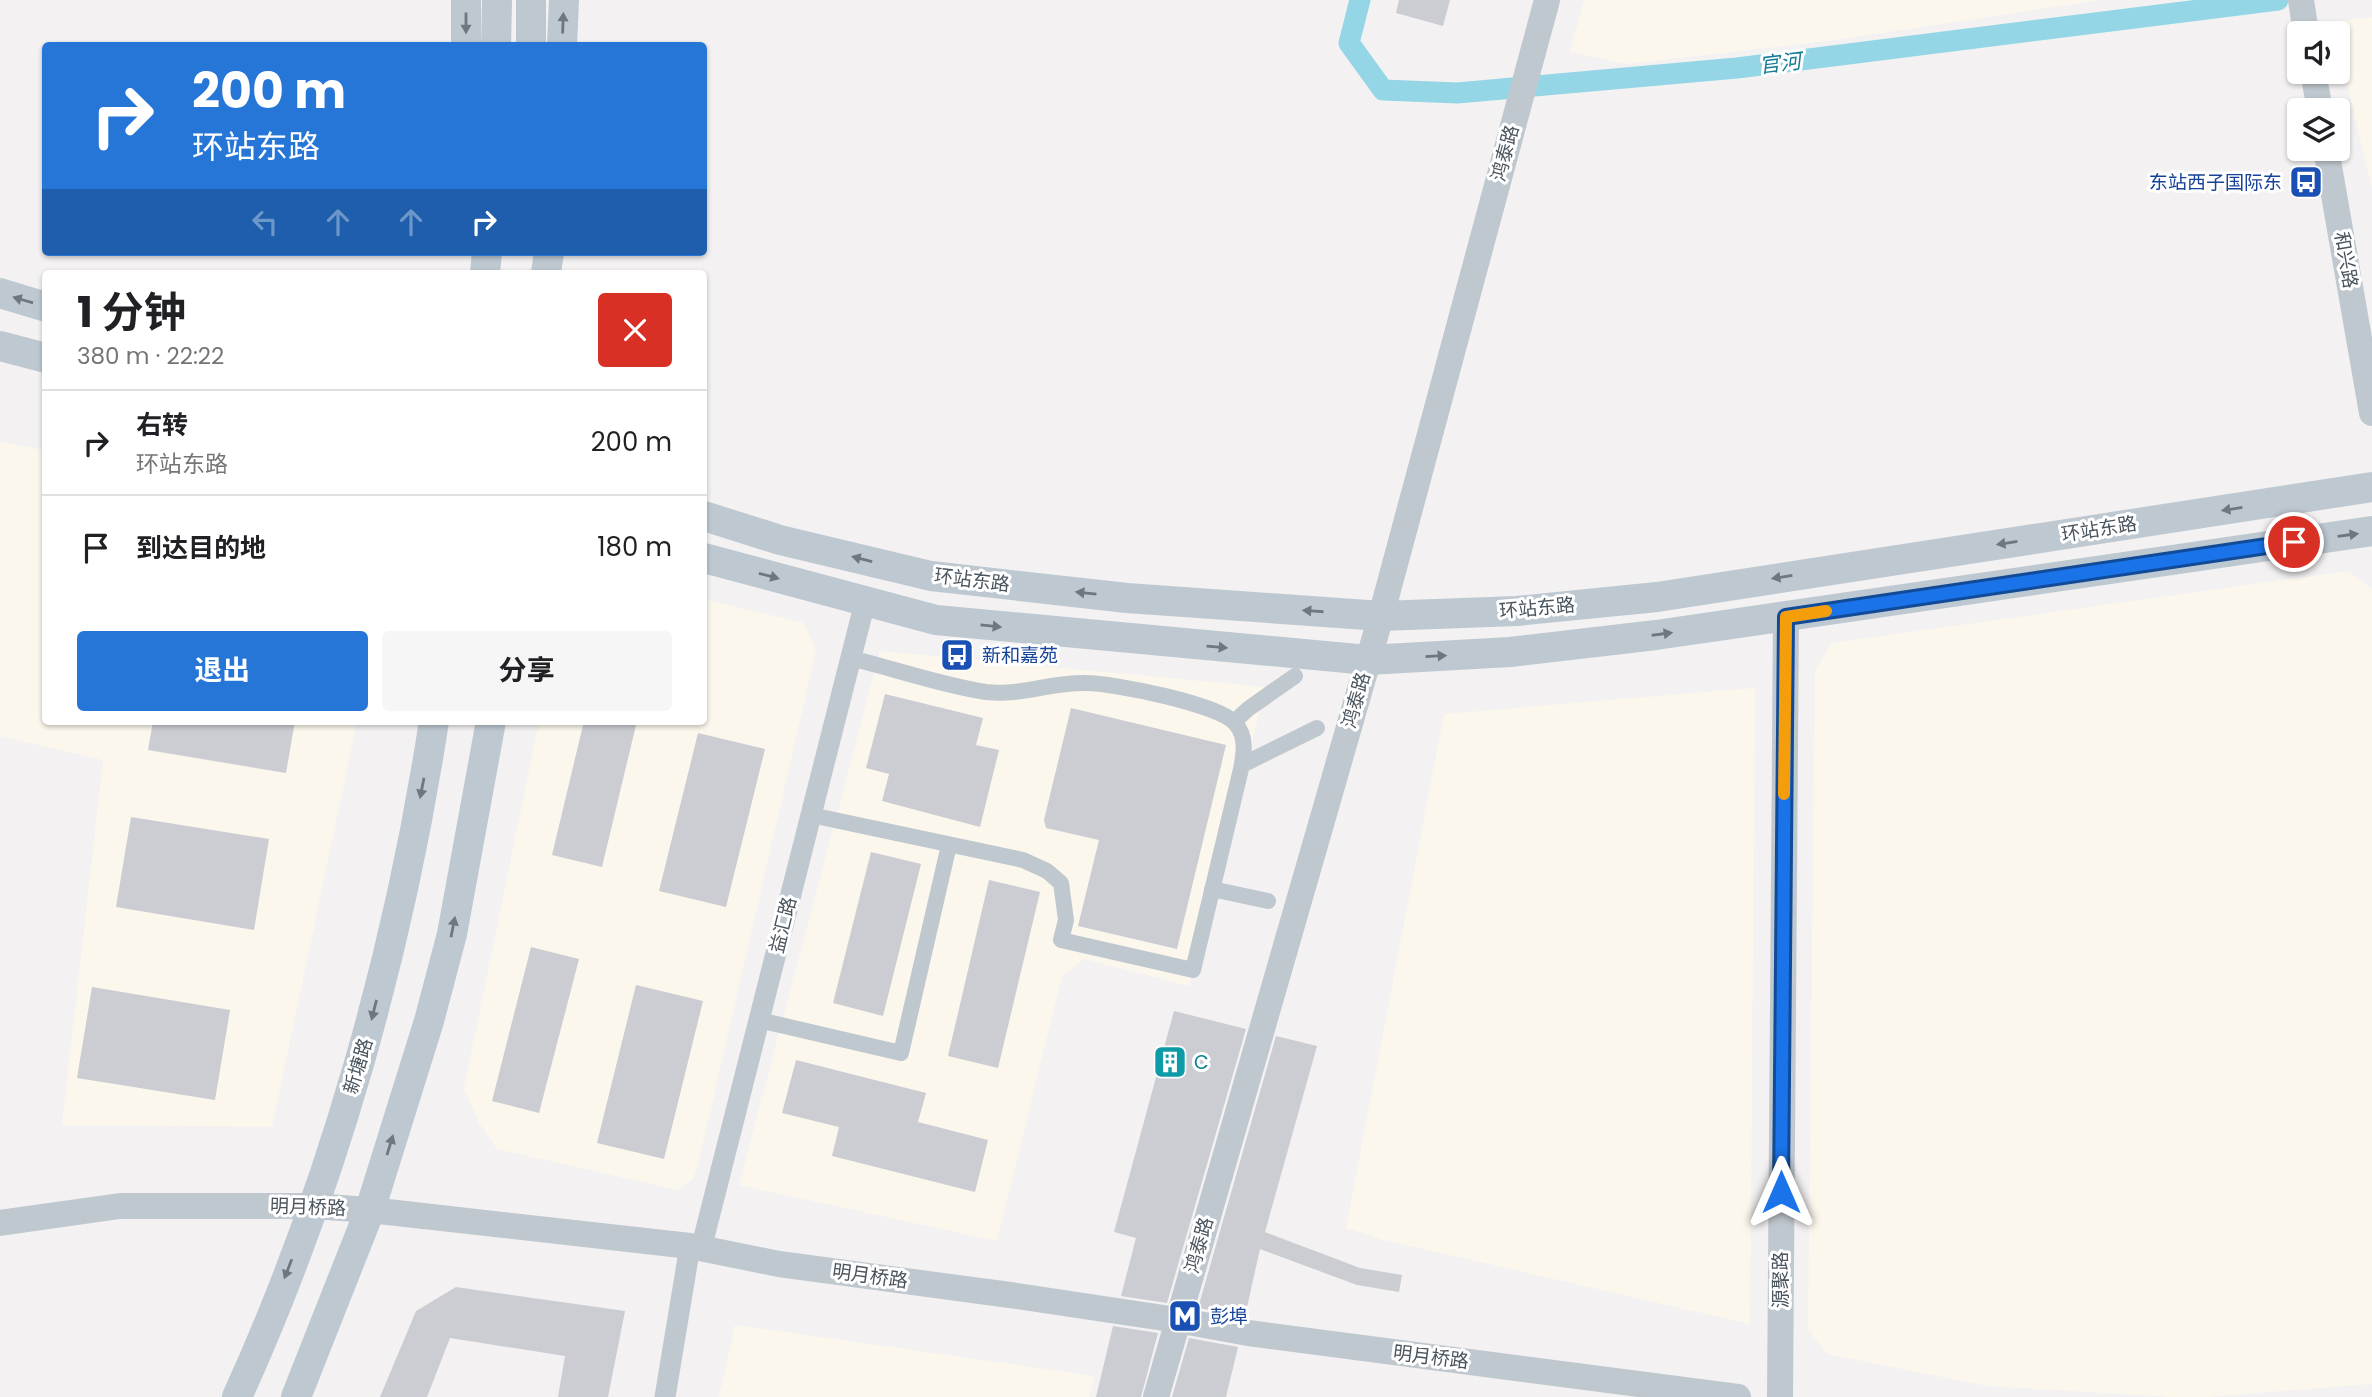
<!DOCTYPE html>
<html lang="zh">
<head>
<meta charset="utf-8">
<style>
	body { margin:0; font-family:Poppins,"Noto Sans SC",sans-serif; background:#f6f6f6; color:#202124; height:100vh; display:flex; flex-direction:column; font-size:26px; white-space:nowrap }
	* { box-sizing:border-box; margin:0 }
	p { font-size:23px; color:#757577 }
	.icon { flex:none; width:38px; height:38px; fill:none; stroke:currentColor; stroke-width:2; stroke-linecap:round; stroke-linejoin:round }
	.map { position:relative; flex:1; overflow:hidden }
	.sheet { position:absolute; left:42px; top:270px; width:665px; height:455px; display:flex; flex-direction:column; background:#fff; border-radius:7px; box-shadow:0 2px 5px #0004 }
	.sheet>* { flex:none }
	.top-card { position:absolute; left:42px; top:42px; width:665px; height:214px; border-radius:7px; box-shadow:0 2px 5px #0004; background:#2676d8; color:#fff; overflow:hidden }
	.tools { position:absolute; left:2287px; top:21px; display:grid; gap:14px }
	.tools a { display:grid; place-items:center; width:63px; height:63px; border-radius:7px; background:#fff; box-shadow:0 2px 5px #0004; font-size:35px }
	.pin { position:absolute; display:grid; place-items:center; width:60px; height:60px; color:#fff; margin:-30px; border:4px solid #fff; border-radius:50%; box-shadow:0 2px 7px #0007 }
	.me { position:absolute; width:77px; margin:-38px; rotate:0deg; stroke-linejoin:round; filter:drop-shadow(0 0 5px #0008) }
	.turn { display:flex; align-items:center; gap:24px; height:147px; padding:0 35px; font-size:32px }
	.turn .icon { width:91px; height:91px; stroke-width:2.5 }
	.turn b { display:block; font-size:49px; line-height:60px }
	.lanes { display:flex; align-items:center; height:66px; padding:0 35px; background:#0003; justify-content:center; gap:35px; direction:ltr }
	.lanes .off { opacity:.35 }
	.round { display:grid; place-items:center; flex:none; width:74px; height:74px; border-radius:7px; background:#f6f6f6 }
	.summary { display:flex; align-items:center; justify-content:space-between; height:119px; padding:0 35px }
	h1 { font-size:42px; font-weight:700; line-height:52px }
	.primary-button { display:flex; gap:14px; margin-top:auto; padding:14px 35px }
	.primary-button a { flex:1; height:80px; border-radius:7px; background:#2676d8; color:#fff; font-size:28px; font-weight:700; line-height:80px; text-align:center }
	.primary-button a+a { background:#f6f6f6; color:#202124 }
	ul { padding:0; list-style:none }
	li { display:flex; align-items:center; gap:21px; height:105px; padding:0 35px; border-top:2px solid #e0e0e0 }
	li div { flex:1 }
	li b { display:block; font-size:26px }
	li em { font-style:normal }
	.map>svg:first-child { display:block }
</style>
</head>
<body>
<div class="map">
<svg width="2372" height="1397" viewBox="0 0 2372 1397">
	<rect width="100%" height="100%" fill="#f3f1f1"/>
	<!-- commercial -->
	<path fill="#fbf7ed" d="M 1584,0 L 2100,0 L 1836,40 L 1627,64 L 1570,52 Z
		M 2372,17 L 2372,189 L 2338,46 L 2338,33 L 2335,33 L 2332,22 Z
		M 0,442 L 45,450 L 46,721 L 357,721 L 272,1127 L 62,1125 L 103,760 L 0,736 Z
		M 2348,571 L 2372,589 L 2372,1384 L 2207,1397 L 2173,1397 L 1987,1386 L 1827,1354 L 1808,1329 L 1815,670 L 1832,643 Z
		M 704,599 L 804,623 L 816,650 L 697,1169 L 693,1179 L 678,1190 L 497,1149 L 479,1123 L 464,1089 L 539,721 L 704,721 Z
		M 880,651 L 1266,687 L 1189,986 L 1084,959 L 1062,976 L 997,1241 L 739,1185 Z
		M 1755,688 L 1750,1324 L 1384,1240 L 1346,1228 L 1444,714 Z
		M 735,1325 L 1095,1376 L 1089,1397 L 719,1397 Z"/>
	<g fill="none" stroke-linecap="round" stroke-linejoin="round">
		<!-- canal -->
		<path stroke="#94d6e6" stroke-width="21" d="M 1360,0 L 1349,43 L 1383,90 L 1457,93 L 1737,68 L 2278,0"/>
	</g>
	<!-- building -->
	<path fill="#cbcdd3" d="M 1399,0 L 1450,0 L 1443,26 L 1396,13 Z
		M 885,694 L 983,718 L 976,745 L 999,750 L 980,827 L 882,801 L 889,774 L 866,768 Z
		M 1071,708 L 1226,745 L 1177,949 L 1078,926 L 1099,840 L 1046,828 L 1044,820 Z
		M 153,721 L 295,721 L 286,773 L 148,750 Z
		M 584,721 L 637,721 L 602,867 L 552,855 Z
		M 698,733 L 765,749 L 726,907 L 659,891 Z
		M 131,817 L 269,839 L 254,930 L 116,907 Z
		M 871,852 L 921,864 L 883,1016 L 833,1003 Z
		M 989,880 L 1040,892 L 998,1068 L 948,1056 Z
		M 531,947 L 579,959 L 539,1113 L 492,1101 Z
		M 636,985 L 703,1001 L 664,1159 L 597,1143 Z
		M 92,987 L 230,1010 L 215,1100 L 77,1078 Z
		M 1174,1011 L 1246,1029 L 1167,1303 L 1121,1296 L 1136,1238 L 1114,1232 Z
		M 1276,1036 L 1317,1046 L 1265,1232 L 1360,1268 L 1402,1275 L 1399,1292 L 1357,1285 L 1260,1249 L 1245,1316 L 1198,1308 Z
		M 796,1060 L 926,1093 L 918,1122 L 988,1140 L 975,1192 L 832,1156 L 839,1127 L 782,1113 Z
		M 456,1287 L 625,1311 L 608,1397 L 558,1397 L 565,1356 L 450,1338 L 427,1397 L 380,1397 L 416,1311 Z
		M 1113,1326 L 1158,1333 L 1141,1397 L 1096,1397 Z
		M 1189,1338 L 1238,1347 L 1226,1397 L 1172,1397 Z"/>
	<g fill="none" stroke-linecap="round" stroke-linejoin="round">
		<!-- pedestrian -->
		<path stroke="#c0c8cf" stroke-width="16" d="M 1234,722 L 1248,709 L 1295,676
			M 1242,765 L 1317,728
			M 811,815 L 1023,860 L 1047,871 L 1061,883 L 1066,920 L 1061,940 L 1193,970 L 1241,769 C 1244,753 1247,736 1235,723 C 1218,704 1113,683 1086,683 C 1049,682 1024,696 986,692 C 944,686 892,668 850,658
			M 1212,889 L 1268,901
			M 759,1020 L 901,1053 L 949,845"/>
		<!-- minor -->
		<path stroke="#c0c8cf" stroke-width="21" d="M 701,1249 L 865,602
			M 665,1397 L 690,1246"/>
		<!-- tertiary -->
		<path stroke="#c0c8cf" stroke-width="26" d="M 2301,0 L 2306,33
			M 2313,72 L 2320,110
			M 2326,149 L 2372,413
			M 0,1223 L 120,1206 L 313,1206 L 370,1210 L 690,1246 L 779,1264 L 1010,1295 L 1177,1320 L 1248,1333 L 1738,1397
			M 1156,1397 L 1381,616 L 1547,0
			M 1780,1397 L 1786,617"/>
		<!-- secondary -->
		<path stroke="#bec8d1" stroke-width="30" d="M 466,0 L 466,46
			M 496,46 L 497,0
			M 531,46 L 531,0
			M 562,46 L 564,0
			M 485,273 L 487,252
			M 546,273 L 549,252
			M 0,293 L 46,307
			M 0,346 L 46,358
			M 704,516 L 780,540 L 931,576 L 1127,598 L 1381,616 L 1517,611 L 1657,597 L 2372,487
			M 704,558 L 936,620 L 1368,660 L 1510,652 L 1656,635 L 2372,531
			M 237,1397 C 333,1186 399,950 434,721
			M 296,1397 L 370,1210 L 429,1021 L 452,934 L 491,721"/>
	</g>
	<!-- one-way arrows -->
	<defs><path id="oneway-solid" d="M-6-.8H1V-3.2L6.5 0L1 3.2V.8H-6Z" transform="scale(1.75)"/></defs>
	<g fill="#6d7780">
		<use href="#oneway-solid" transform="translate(466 23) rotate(90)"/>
		<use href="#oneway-solid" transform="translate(563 23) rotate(-88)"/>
		<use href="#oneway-solid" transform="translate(23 300) rotate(-164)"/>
		<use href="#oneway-solid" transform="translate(2232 509) rotate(171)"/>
		<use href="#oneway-solid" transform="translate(2348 535) rotate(-8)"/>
		<use href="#oneway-solid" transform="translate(2007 543) rotate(171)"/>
		<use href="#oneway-solid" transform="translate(862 559) rotate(-166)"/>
		<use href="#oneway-solid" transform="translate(769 576) rotate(15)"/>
		<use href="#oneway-solid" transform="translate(1782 577) rotate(171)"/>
		<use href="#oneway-solid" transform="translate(1086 593) rotate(-174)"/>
		<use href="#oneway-solid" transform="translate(1313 611) rotate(-176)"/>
		<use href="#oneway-solid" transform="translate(991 626) rotate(6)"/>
		<use href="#oneway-solid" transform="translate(1662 634) rotate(-8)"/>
		<use href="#oneway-solid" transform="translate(1217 647) rotate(5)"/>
		<use href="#oneway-solid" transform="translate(1436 656) rotate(-3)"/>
		<use href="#oneway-solid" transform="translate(422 788) rotate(101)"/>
		<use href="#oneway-solid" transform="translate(453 927) rotate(-79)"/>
		<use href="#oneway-solid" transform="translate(374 1010) rotate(104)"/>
		<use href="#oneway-solid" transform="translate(390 1145) rotate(-73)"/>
		<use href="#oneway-solid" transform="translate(288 1269) rotate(111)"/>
	</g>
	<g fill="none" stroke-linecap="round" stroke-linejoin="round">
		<defs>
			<path id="route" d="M 1781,1192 L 1786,617 L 2294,542"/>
		</defs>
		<!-- route casing -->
		<use href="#route" stroke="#114b97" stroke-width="18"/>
		<!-- route -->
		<use href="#route" stroke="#1a73e8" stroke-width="12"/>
		<!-- slow -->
		<path stroke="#f59e0b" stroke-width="12" d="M 1784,794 L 1786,617 L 1826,611"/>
	</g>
	<!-- icons -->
	<defs>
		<symbol id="bus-square" viewBox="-11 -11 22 22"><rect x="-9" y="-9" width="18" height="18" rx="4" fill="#1a4fb4" stroke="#fff"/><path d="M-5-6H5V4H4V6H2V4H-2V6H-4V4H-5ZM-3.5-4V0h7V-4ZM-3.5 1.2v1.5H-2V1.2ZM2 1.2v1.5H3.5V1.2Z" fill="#fff"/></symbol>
		<symbol id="building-square" viewBox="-11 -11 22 22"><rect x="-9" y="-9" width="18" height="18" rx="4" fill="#0f9aa8" stroke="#fff"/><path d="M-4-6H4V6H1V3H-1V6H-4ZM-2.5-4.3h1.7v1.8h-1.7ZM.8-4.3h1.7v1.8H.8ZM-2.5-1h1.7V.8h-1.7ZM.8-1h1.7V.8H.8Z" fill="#fff"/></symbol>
		<symbol id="metro-square" viewBox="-11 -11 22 22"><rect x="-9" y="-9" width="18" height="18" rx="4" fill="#1a4fb4" stroke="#fff"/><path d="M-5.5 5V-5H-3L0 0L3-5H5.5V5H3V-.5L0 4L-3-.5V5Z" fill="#fff"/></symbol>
	</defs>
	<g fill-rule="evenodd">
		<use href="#bus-square" x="2287" y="163" width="38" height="38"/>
		<use href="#bus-square" x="938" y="636" width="38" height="38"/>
		<use href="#building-square" x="1151" y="1043" width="38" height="38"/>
		<use href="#metro-square" x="1166" y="1297" width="38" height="38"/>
	</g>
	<g text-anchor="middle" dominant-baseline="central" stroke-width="6" stroke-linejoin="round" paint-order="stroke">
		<!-- street labels -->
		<g font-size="19" fill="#4a545d" stroke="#fff">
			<text transform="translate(1505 153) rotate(-75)">鸿泰路</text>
			<text transform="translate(2346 260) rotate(80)">和兴路</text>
			<text transform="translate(2099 529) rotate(-9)">环站东路</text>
			<text transform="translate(972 580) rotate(7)">环站东路</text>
			<text transform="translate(1537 608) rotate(-5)">环站东路</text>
			<text transform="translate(1356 700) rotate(-74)">鸿泰路</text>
			<text transform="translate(783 925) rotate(-76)">益汇路</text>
			<text transform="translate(358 1066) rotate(-73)">新塘路</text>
			<text transform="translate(308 1207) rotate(2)">明月桥路</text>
			<text transform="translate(1199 1245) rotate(-74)">鸿泰路</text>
			<text transform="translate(870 1276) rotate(8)">明月桥路</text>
			<text transform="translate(1780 1280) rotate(-90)">源聚路</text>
			<text transform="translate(1431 1357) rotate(7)">明月桥路</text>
		</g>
		<!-- transit labels -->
		<g font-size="19" fill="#164399" stroke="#fff" text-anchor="start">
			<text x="2282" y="182" text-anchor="end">东站西子国际东</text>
			<text x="982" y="655">新和嘉苑</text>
			<text x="1210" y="1316">彭埠</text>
		</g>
		<!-- culture labels -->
		<g font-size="19" fill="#0d838f" stroke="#fff" text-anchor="start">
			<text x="1194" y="1062">C</text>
		</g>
		<!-- water labels -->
		<g font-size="21" font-style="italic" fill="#167c95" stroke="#fff">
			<text transform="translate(1780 63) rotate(-7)">官河</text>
		</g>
	</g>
</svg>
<div class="tools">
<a><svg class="icon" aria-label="sound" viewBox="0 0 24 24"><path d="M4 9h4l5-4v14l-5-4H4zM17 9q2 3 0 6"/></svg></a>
<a><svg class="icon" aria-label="layers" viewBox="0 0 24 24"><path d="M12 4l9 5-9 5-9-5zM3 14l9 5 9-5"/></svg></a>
</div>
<div class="pin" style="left:2294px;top:542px;background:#d93025"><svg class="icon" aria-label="arrive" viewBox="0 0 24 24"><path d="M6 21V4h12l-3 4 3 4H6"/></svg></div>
<svg class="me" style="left:1781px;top:1192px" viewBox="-20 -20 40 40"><path d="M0-17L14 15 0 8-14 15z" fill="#1a73e8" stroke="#fff" stroke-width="4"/></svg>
<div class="top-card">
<div class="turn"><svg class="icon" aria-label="right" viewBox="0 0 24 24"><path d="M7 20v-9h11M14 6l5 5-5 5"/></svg><div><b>200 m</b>环站东路</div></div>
<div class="lanes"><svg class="icon off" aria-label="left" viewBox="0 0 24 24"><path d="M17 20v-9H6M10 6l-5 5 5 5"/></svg><svg class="icon off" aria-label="ahead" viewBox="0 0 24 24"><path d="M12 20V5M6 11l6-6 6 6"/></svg><svg class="icon off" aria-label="ahead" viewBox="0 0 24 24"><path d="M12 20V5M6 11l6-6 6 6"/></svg><svg class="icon" aria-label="right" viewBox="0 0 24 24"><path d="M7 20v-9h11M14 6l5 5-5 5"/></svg></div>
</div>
<section class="sheet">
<div class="summary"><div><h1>1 分钟</h1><p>380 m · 22:22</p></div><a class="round" style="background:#d93025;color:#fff"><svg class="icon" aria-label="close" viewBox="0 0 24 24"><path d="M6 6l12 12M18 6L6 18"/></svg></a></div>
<ul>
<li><svg class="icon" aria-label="right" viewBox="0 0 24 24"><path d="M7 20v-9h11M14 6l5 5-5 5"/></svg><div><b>右转</b><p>环站东路</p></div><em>200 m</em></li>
<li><svg class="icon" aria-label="arrive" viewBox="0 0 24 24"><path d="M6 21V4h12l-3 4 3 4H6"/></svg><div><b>到达目的地</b></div><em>180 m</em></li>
</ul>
<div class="primary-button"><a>退出</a><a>分享</a></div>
</section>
</div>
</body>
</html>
